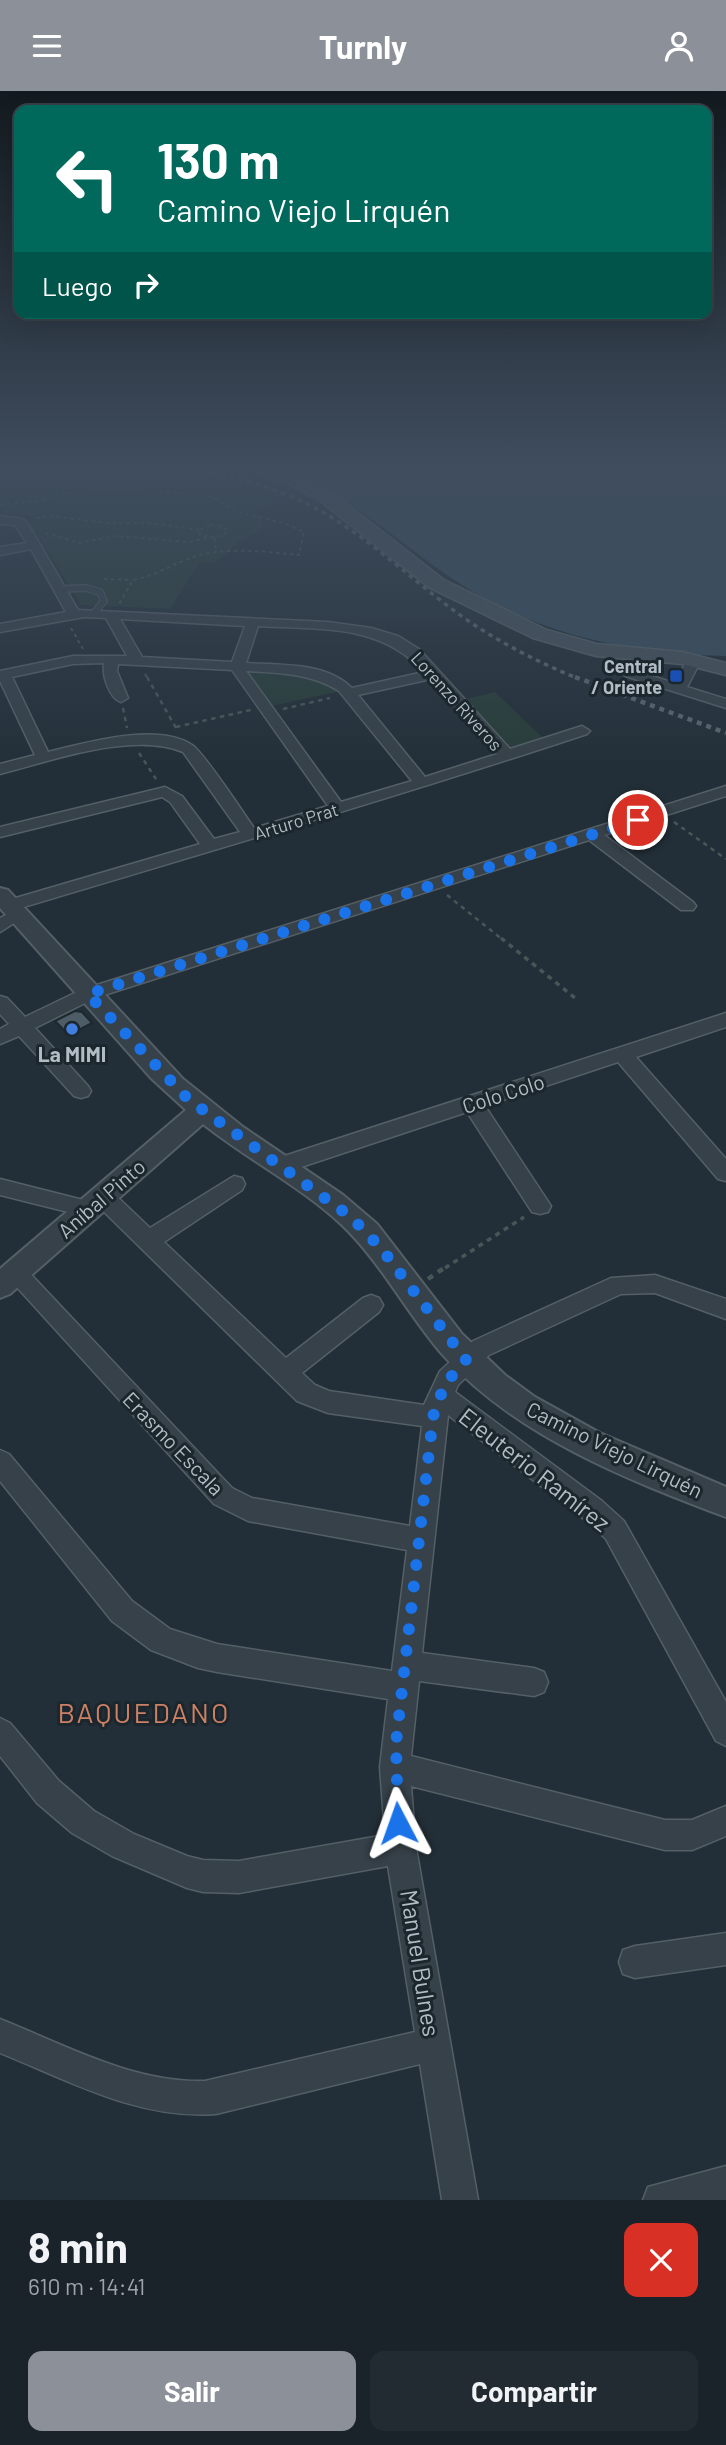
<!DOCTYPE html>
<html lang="es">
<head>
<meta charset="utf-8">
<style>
	body { margin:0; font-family:Barlow,sans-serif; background:#232b32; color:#f1f3f6; height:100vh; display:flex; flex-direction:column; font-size:26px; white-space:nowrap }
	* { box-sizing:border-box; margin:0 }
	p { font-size:23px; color:#9fa4a8 }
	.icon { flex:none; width:38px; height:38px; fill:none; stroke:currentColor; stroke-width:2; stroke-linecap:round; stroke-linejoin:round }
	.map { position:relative; height:2109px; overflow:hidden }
	.sheet { display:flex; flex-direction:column; background:#1a232a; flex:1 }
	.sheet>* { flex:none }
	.guide { position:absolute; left:14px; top:14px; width:698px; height:214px; border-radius:14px; box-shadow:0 7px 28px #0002,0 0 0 2px #384047; background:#00695c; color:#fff; overflow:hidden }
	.pin { position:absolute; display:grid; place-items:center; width:60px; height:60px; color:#fff; margin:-30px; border:4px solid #fff; border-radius:50%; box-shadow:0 2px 7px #0007 }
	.me { position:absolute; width:77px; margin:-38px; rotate:356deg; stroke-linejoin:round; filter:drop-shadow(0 0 5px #0008) }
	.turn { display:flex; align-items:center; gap:24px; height:147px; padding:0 28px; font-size:32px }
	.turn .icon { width:91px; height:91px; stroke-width:2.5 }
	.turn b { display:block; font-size:49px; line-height:60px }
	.then { display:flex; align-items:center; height:66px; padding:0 28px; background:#0003; gap:14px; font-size:26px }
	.round { display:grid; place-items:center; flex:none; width:74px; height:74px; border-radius:14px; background:#232b32 }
	.head { display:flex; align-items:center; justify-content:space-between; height:119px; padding:0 28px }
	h1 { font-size:42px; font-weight:700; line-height:52px }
	.cta { display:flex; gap:14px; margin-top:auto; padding:14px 28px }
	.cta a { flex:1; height:80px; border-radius:14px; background:#8c9099; color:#fff; font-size:28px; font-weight:700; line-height:80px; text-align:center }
	.cta a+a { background:#232b32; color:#f1f3f6 }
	header { display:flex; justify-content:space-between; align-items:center; height:91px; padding:0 28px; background:#8c9099; color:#fff; font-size:32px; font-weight:700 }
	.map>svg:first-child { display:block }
</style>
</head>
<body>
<header><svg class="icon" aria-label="menu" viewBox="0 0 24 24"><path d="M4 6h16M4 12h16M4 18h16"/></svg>Turnly<svg class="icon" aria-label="person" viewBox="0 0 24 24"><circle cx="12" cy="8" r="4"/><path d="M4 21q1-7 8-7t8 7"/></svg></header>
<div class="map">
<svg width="726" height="2109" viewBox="0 0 726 2109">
	<rect width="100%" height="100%" fill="#232f38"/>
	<!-- green -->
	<path fill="#283d3a" d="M 0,380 L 187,380 L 243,390 L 277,402 L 270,412 L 258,421 L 263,432 L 262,438 C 255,444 245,446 237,452 C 223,463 223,474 199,472 L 170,518 L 81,514 L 37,443 L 26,433 L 39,425 L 0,422 Z
		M 292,580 L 321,586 L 341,600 L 267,616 L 244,582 Z
		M 495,601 L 542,646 L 511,659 L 465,608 Z"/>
	<!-- water -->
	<path fill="#384e5e" d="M 283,380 L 726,380 L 726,565 C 624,563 529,542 444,482 C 390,444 347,402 283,380 Z"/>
	<!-- building -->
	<path fill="#4e5c67" stroke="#1e282f" stroke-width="2" d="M 75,920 L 82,921 L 92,932 L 69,944 L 55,930 Z"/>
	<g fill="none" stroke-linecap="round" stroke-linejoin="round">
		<defs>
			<path id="service" d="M 59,498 L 86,497 L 100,501 L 104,510 L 94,522"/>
			<path id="minor" d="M 0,425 L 23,428 L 28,433 L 78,519 L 328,531 L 371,537 L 398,545 L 419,558 L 510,658 L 582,635 L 590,640 L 587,643 C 396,706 207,761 14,819 L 2,819 L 2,811 L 200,753 L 170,711 L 162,706 L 0,746 L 0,736 L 165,696 L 182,705 L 214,748 L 240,741 L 183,661 C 132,640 51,670 0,683 L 0,673 L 35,664 L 0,590 L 0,580 L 73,565 L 127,565 L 106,527 L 84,526 L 0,541 L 0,533 L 66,521 L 31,458 L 0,464 L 0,456 L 27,452 L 15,434 L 0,433 ZM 120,528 L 245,535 L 232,571 L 142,566 ZM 258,535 C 320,539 380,532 424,581 L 352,597 C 326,571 280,574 246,572 ZM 104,572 C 102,584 109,607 121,611 L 128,607 L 117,580 L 118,573 L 232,579 L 328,715 L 254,737 C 242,720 205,663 192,654 C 157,631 86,652 48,661 L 12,586 L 73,573 ZM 246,580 C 279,582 310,582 339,600 L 412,690 L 341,711 ZM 431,588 L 497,663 L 425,686 L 358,604 Z
				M 694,565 L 701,569 L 687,596 L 726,608 L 726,617 L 625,585 L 623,582 L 630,578 L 674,592 L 689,566 Z
				M 726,695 L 726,705 L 604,744 L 693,811 L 696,815 L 693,819 L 681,819 L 589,749 L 95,907 L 35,937 L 88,995 L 91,1000 L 88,1005 L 81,1007 L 74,1005 L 19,945 L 0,953 L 0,938 L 9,933 L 0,923 L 0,905 L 7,907 L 25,926 L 81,899 Z
				M 16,819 L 25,825 L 0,841 L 0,827 Z
				M 726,922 L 726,936 L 636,966 L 726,1068 L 726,1090 L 718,1088 L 618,971 L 485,1015 L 551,1115 L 548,1121 L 540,1123 L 532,1121 L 467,1021 L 280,1083 L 272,1081 L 269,1075 L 272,1069 Z
				M 234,1085 L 242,1087 L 245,1093 L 242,1099 L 164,1151 L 286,1267 L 363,1207 L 371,1204 L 379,1207 L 383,1214 L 379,1221 L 302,1282 L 315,1294 L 329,1300 L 424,1314 L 440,1280 L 473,1250 L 611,1187 L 655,1184 L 726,1208 L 726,1228 L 655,1202 L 621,1203 L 489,1264 L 458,1294 L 455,1301 L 602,1410 L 624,1430 L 726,1611 L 726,1655 L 716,1650 L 606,1448 L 584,1428 L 448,1324 L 422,1562 L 534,1577 L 544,1581 L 548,1591 L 544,1601 L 534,1605 L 419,1590 L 411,1665 L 665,1729 L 692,1729 L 726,1715 L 726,1745 L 692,1759 L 665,1759 L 411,1695 L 416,1757 L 478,2109 L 442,2109 L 420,1973 L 216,2023 C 139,2029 70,1990 0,1962 L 0,1928 C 65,1954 133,1992 205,1990 L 415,1941 L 388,1775 L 239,1802 L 203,1801 L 187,1797 L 112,1765 L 72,1742 L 37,1712 L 0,1665 L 0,1627 L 10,1632 L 59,1690 L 94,1720 L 134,1743 L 187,1765 L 203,1769 L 239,1770 L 385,1744 L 380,1676 L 388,1608 L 217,1581 L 198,1577 L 151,1559 L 112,1530 L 0,1390 L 0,1359 L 9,1363 L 132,1510 L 170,1538 L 217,1553 L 392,1580 L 407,1459 L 248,1430 L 214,1413 L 4,1182 L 7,1175 L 15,1173 L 23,1175 L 232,1397 L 252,1407 L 410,1435 L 422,1335 L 328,1322 L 297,1310 L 96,1113 L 99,1118 L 96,1124 L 88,1126 L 0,1104 L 0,1088 L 95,1112 L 91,1105 L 94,1099 L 102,1097 L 110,1099 L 150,1137 Z
				M 726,1842 L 726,1874 L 635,1887 L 623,1883 L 619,1871 L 623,1859 L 635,1855 Z
				M 726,2075 L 726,2109 L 643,2109 L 648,2096 Z"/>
			<path id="tertiary" d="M 0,797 L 8,799 L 183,988 L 243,1036 L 343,1104 L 377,1133 L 462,1243 L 505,1284 L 535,1306 L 600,1342 L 726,1396 L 726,1426 C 626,1388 515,1345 442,1263 C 406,1221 381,1171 341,1133 C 300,1095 247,1068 203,1033 L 10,1203 L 0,1207 L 0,1178 L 186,1019 L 151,987 L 0,817 Z"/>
			<path id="secondary" d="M 258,380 L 281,380 L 331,401 L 444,489 L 547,539 L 597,553 L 682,561 L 726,572 L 726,584 L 682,573 L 596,565 L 533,547 L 430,497 L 319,409 L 289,393 L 260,383 Z"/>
		</defs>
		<!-- service casing -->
		<use href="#service" stroke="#545f66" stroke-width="8"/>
		<!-- minor casing -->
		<use href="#minor" stroke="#545f66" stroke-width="3"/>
		<!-- tertiary casing -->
		<use href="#tertiary" stroke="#545f66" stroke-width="4"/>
		<!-- secondary casing -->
		<use href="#secondary" stroke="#545f66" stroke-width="3"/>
		<!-- path-far3 -->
		<path stroke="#455857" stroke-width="2" stroke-dasharray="3.5 3.5" stroke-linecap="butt" d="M 0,414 L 38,410 L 52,405 L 104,397 L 208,404 L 235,420 L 284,432 L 304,441 L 299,464 C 267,461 232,456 200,464 C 177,470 157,485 133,489 L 119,513
			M 36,427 L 49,425 L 109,432 L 151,432 L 199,439
			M 211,434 L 223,435 L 228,441 L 215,447 L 200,444 L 199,439 Z
			M 45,442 L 79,452 L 116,445 L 189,451 L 207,447
			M 215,447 L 216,461
			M 104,488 L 133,489
			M 71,537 L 83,558
			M 145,583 L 148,588"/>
		<!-- path-far2 -->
		<path stroke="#455857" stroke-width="2.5" stroke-dasharray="4.5 4.5" stroke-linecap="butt" d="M 147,586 L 176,637
			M 123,617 L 127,637
			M 283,618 L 330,607
			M 176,636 L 251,619
			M 139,662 L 156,688
			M 674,731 L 726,768
			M 447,804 L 503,849"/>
		<!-- path-far1 -->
		<path stroke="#455857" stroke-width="3.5" stroke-dasharray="5 5" stroke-linecap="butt" d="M 501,847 L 575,907
			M 445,1177 L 524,1126"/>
		<!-- path -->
		<path stroke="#455857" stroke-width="4.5" stroke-dasharray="6 6" stroke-linecap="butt" d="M 428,1188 L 447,1175"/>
		<!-- service -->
		<use href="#service" stroke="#364149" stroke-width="6"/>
		<!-- minor -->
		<use href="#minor" fill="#364149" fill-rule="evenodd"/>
		<!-- tertiary -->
		<use href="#tertiary" fill="#364149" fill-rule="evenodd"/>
		<!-- secondary -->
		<use href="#secondary" fill="#45515b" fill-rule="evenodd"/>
		<!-- rail-far1 -->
		<path stroke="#59666f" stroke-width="3.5" stroke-dasharray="4.5 4.5" stroke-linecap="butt" d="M 203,380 C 241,388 280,398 315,417 C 364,443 404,482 448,515 C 488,546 533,569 579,588"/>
		<!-- rail -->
		<path stroke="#59666f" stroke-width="4.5" stroke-dasharray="5 5" stroke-linecap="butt" d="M 575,586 L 726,642"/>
	</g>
	<!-- sky -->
	<linearGradient id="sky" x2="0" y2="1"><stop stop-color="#131a1f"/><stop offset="0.56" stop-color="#3f4d5e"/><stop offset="1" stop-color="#3f4d5e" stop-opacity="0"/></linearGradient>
	<rect width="726" height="675" fill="url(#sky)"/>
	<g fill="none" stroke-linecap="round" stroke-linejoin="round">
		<!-- route -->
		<path stroke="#1a73e8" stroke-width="12" stroke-dasharray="0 21.6" d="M 398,1732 L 396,1652 L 433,1326 C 439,1303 449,1285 466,1269 L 381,1157 L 351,1126 L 188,1008 L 88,903 L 638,729"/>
	</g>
	<!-- markers -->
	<rect fill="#1a4fb4" stroke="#1c262d" stroke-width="2.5" x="669" y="578" width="14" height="14" rx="3.5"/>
	<circle fill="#3f7fe0" stroke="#1c262d" stroke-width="2.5" cx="72" cy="938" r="7"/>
	<g text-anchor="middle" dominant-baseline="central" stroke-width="6" stroke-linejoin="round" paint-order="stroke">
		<!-- far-poi labels -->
		<g font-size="18" font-weight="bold" fill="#b1bcc5" stroke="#1c262d" text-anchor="end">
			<text x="662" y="575">Central<tspan x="662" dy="21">/ Oriente</tspan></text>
		</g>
		<!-- far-street labels -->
		<g font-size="18" fill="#b1bcc5" stroke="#1c262d">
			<text transform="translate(457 610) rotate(48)">Lorenzo Riveros</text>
			<text transform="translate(296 730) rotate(-17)">Arturo Prat</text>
		</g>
		<!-- poi labels -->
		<g font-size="21" font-weight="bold" fill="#b1bcc5" stroke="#1c262d">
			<text x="72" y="962">La MIMI</text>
		</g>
		<!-- street labels -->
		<g font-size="21" fill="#b1bcc5" stroke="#1c262d">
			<text transform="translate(503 1002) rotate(-18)">Colo Colo</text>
			<text transform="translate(101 1107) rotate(-41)">Aníbal Pinto</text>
			<text transform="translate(174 1352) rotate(46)">Erasmo Escala</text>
			<text transform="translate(615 1358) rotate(26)">Camino Viejo Lirquén</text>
		</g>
		<!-- near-street labels -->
		<g font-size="24" fill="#b1bcc5" stroke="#1c262d">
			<text transform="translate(535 1378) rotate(38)">Eleuterio Ramírez</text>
			<text transform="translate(421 1872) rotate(81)">Manuel Bulnes</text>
		</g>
		<!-- near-neighbourhood labels -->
		<g font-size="28" letter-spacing="2" fill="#cc8165" stroke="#1c262d">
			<text x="144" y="1621">BAQUEDANO</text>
		</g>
	</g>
</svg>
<div class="pin" style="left:638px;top:729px;background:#d93025"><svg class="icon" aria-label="arrive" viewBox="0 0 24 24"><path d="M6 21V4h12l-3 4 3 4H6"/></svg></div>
<svg class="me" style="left:398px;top:1732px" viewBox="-20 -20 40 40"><path d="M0-17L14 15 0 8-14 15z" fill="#1a73e8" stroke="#fff" stroke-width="4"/></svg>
<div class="guide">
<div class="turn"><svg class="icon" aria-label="left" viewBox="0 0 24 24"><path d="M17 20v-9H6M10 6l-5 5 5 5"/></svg><div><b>130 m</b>Camino Viejo Lirquén</div></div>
<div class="then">Luego<svg class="icon" aria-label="right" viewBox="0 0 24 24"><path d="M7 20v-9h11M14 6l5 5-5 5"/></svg></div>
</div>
</div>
<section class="sheet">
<div class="head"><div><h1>8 min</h1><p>610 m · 14:41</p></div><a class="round" style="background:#d93025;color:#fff"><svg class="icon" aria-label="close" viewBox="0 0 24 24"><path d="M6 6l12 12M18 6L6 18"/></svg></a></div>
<div class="cta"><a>Salir</a><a>Compartir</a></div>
</section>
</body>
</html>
